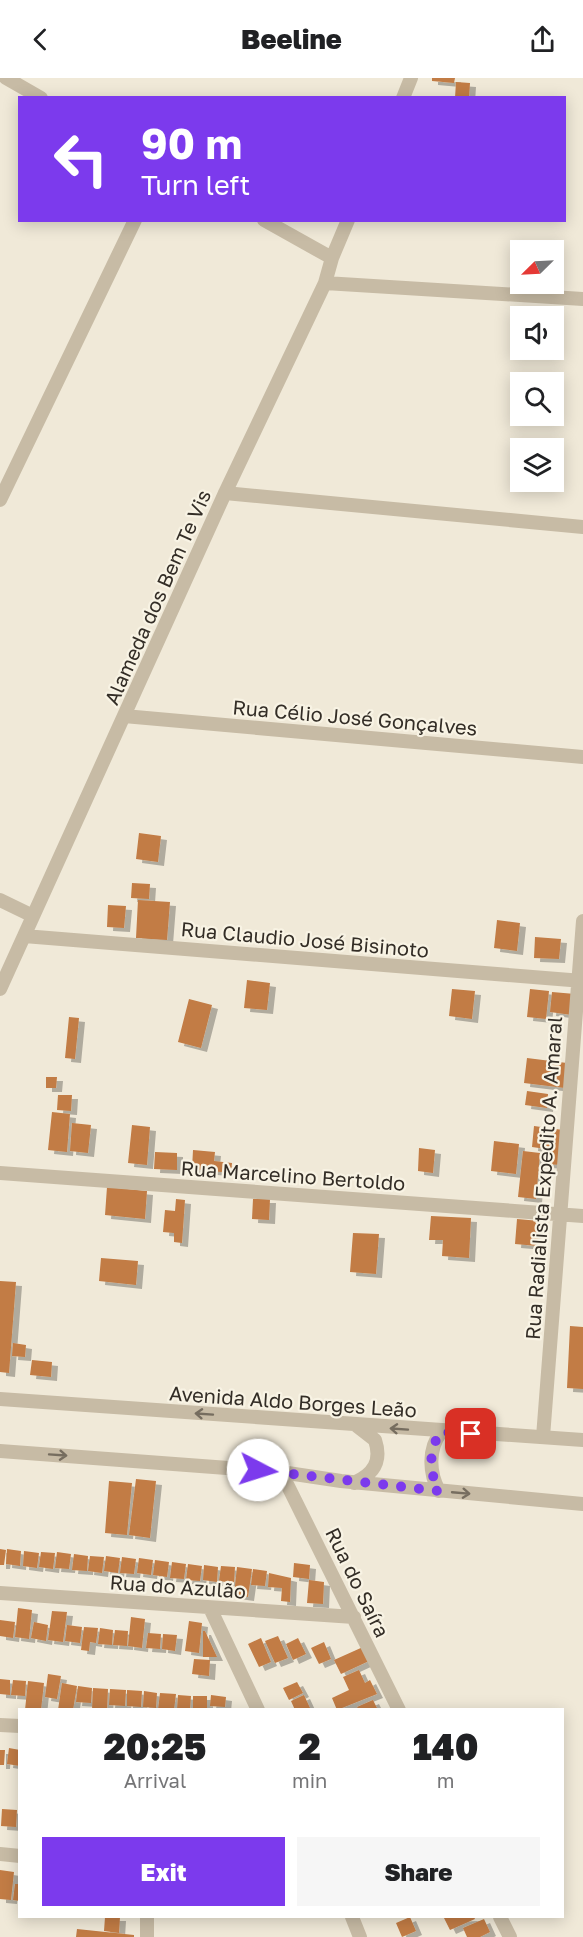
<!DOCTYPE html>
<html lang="en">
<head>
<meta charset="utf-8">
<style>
	body { margin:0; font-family:"Golos Text",sans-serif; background:#f6f6f6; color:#202124; height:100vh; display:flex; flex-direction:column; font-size:22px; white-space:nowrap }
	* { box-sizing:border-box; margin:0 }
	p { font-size:20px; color:#757577 }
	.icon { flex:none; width:33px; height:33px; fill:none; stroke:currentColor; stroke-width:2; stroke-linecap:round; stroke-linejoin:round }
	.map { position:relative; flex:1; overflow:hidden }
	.panel { position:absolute; left:18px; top:1630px; width:546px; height:210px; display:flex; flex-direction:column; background:#fff; border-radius:0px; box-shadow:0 3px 15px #0003 }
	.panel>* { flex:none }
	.hud { position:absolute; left:18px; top:18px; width:548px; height:126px; border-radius:0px; box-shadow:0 3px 15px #0003; background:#7c3aed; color:#fff; overflow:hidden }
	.needle { width:39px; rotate:246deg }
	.buttons { position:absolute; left:510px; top:162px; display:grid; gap:12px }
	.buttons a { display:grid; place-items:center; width:54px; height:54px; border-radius:0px; background:#fff; box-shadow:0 3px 15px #0003; font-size:30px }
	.pin { position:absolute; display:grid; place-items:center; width:51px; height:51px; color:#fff; margin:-26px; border-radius:12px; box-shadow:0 3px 9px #0006 }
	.me { position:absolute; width:66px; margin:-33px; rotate:95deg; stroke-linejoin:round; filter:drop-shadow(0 0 4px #0008) }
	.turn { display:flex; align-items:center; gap:21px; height:126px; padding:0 24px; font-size:27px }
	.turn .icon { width:78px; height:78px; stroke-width:2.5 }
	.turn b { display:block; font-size:42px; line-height:51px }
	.eta { display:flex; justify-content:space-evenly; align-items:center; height:102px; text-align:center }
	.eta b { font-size:36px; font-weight:800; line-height:42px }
	.button { display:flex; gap:12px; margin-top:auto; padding:12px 24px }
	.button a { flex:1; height:69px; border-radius:0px; background:#7c3aed; color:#fff; font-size:24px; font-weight:800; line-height:69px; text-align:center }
	.button a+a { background:#f6f6f6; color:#202124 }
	header { display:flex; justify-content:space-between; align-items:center; height:78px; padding:0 24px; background:#fff; font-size:27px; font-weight:800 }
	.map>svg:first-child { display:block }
</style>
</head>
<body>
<header><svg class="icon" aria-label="back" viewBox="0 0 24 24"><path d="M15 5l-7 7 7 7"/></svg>Beeline<svg class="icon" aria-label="share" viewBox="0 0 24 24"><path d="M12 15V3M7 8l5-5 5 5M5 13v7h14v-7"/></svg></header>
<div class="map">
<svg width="583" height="1859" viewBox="0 0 583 1859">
	<defs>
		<filter id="shadow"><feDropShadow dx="6" dy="4" stdDeviation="0" flood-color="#0004"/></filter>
	</defs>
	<rect width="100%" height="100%" fill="#f0e9d8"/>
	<!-- building -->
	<path fill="#c27b44" filter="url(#shadow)" d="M 432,0 L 455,0 L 454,5 L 432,3 Z
		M 456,4 L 470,5 L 469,20 L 455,20 Z
		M 139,755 L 161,758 L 158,784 L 136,781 Z
		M 132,805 L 150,806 L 149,821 L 131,820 Z
		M 138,822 L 170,824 L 167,862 L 136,860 Z
		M 108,827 L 126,828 L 124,850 L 107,849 Z
		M 497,842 L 520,845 L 517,873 L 494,870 Z
		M 535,859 L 561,861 L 559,881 L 534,880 Z
		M 247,902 L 270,905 L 267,932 L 244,930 Z
		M 452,911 L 475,913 L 472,941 L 449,938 Z
		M 530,911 L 549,913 L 546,941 L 527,939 Z
		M 552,914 L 575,916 L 572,937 L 550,934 Z
		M 189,921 L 212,927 L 201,970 L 178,964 Z
		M 69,939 L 79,940 L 75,981 L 65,980 Z
		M 527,980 L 567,985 L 565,1010 L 524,1005 Z
		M 46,999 L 57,999 L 56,1010 L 46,1010 Z
		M 527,1013 L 548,1016 L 547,1030 L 525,1027 Z
		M 58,1017 L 72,1017 L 71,1033 L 57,1032 Z
		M 52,1034 L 70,1036 L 67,1074 L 48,1072 Z
		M 72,1045 L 91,1047 L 88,1075 L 70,1073 Z
		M 132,1047 L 150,1049 L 147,1087 L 128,1085 Z
		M 534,1048 L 563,1052 L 562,1087 L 544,1086 L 545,1072 L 553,1072 L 532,1069 Z
		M 494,1063 L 519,1066 L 516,1096 L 491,1093 Z
		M 419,1070 L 435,1072 L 433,1095 L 418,1093 Z
		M 193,1072 L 215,1074 L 214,1083 L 232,1085 L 231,1095 L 192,1091 Z
		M 523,1073 L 540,1075 L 536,1121 L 518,1119 Z
		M 155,1074 L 177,1075 L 177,1092 L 154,1091 Z
		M 107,1109 L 147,1113 L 145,1141 L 105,1137 Z
		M 176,1121 L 185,1122 L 182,1165 L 174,1164 L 174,1155 L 163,1154 L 165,1132 L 175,1133 Z
		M 253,1121 L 270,1121 L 269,1142 L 252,1141 Z
		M 431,1138 L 471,1140 L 469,1180 L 442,1178 L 443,1162 L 429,1162 Z
		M 517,1141 L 540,1143 L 538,1168 L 515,1166 Z
		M 353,1155 L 379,1156 L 376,1196 L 350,1194 Z
		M 101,1180 L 138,1183 L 136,1207 L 99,1203 Z
		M 0,1203 L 16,1204 L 9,1295 L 0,1294 Z
		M 570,1248 L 583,1249 L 583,1311 L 567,1310 Z
		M 13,1265 L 26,1267 L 25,1279 L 12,1278 Z
		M 32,1282 L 52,1284 L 51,1299 L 30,1297 Z
		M 136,1401 L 156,1403 L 150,1460 L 129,1457 Z
		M 109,1403 L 132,1405 L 127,1457 L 105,1455 Z
		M 0,1471 L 6,1472 L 4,1487 L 0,1487 Z
		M 7,1471 L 21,1473 L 20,1488 L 6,1486 Z
		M 24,1473 L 39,1475 L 37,1490 L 23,1488 Z
		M 41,1474 L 55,1475 L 53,1491 L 39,1489 Z
		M 57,1474 L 71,1476 L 69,1491 L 55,1490 Z
		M 74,1476 L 88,1478 L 87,1493 L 72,1492 Z
		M 90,1478 L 104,1479 L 102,1495 L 88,1493 Z
		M 106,1478 L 120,1480 L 118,1495 L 104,1493 Z
		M 122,1479 L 136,1481 L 134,1496 L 120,1495 Z
		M 139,1480 L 153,1482 L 151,1497 L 137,1495 Z
		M 155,1482 L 169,1484 L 167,1499 L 153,1497 Z
		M 172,1484 L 186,1486 L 184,1501 L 170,1500 Z
		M 294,1485 L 310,1487 L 309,1501 L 293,1499 Z
		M 188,1486 L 202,1488 L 200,1503 L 186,1502 Z
		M 204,1487 L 218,1489 L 217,1504 L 203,1502 Z
		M 221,1488 L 235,1489 L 234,1505 L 219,1503 Z
		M 237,1489 L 252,1491 L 248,1519 L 234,1517 Z
		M 253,1491 L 267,1493 L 265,1508 L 251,1507 Z
		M 269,1495 L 291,1500 L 290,1524 L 281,1523 L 282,1510 L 268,1509 Z
		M 309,1502 L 324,1504 L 323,1526 L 307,1525 Z
		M 18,1530 L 32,1532 L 29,1561 L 15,1559 Z
		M 52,1533 L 67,1534 L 63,1564 L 48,1562 Z
		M 131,1539 L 145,1541 L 142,1570 L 128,1568 Z
		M 0,1542 L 15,1544 L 13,1560 L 0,1558 Z
		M 189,1543 L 202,1545 L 199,1575 L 185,1573 Z
		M 34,1544 L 48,1547 L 46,1563 L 31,1560 Z
		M 67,1547 L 82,1549 L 80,1565 L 65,1563 Z
		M 84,1549 L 98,1550 L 96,1565 L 90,1564 L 89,1573 L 81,1572 Z
		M 100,1550 L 113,1552 L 112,1567 L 98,1566 Z
		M 115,1552 L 128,1553 L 127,1568 L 113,1567 Z
		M 203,1553 L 205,1553 L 217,1579 L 203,1579 Z
		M 148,1555 L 161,1556 L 160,1571 L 146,1570 Z
		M 163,1556 L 177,1557 L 175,1573 L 162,1571 Z
		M 278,1558 L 288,1580 L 275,1585 L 265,1563 Z
		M 261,1560 L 271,1584 L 259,1589 L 248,1566 Z
		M 298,1560 L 306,1576 L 293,1582 L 286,1566 Z
		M 324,1564 L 331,1581 L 319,1586 L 311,1570 Z
		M 363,1569 L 369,1583 L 341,1596 L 334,1582 Z
		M 194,1581 L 210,1582 L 209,1598 L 192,1596 Z
		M 359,1592 L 365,1605 L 370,1602 L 377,1616 L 337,1632 L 332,1620 L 349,1612 L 343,1599 Z
		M 48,1596 L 61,1598 L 57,1621 L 45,1619 Z
		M 0,1601 L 10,1602 L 10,1617 L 0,1616 Z
		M 13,1602 L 26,1603 L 25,1618 L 11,1617 Z
		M 28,1603 L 44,1605 L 41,1632 L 25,1632 Z
		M 297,1604 L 303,1615 L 289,1622 L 283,1610 Z
		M 62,1605 L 77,1608 L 73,1632 L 58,1632 Z
		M 78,1608 L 92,1610 L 91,1625 L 76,1624 Z
		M 93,1610 L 108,1611 L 107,1632 L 92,1632 Z
		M 110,1611 L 126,1612 L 125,1628 L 109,1627 Z
		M 127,1612 L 142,1613 L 141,1629 L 127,1628 Z
		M 144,1613 L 157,1615 L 156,1630 L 143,1629 Z
		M 160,1615 L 176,1616 L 174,1632 L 158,1632 Z
		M 178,1617 L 191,1618 L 190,1632 L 177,1632 Z
		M 211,1617 L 226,1619 L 225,1629 L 210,1628 Z
		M 304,1617 L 310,1630 L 295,1632 L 291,1623 Z
		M 193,1618 L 207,1618 L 207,1632 L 193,1632 Z
		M 373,1622 L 378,1632 L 359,1632 L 357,1629 Z
		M 9,1670 L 20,1672 L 20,1688 L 7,1686 Z
		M 0,1672 L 5,1672 L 4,1687 L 0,1687 Z
		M 2,1731 L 17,1732 L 16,1749 L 1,1748 Z
		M 0,1792 L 14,1794 L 11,1822 L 0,1821 Z
		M 15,1806 L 20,1806 L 20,1823 L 13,1822 Z
		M 105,1839 L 120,1839 L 119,1855 L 104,1853 Z
		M 410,1839 L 416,1853 L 402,1859 L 396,1845 Z
		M 474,1839 L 475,1841 L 450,1852 L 444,1840 Z
		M 484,1841 L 490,1854 L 480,1859 L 467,1859 L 463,1850 Z
		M 77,1851 L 134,1857 L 134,1859 L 76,1859 Z"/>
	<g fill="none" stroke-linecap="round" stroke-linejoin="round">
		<!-- minor -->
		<path stroke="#c7bba5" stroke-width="14" d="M 6,0 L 41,20
			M 403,20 L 411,0
			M 264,142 L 332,180
			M 325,205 L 583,221
			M 225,415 L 583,449
			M 0,422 L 135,142
			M 124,638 L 583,679
			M 0,822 L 33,838
			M 24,858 L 583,903
			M 0,911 L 225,415 L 325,205 L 332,180 L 348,142
			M 0,1095 L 583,1138
			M 0,1321 L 583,1362
			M 543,1359 L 583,843
			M 0,1373 L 281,1394 L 341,1403 L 583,1426
			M 281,1394 L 399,1632
			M 354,1405 C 374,1396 382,1383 375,1362 L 357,1348
			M 439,1413 C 429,1395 428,1371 441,1354
			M 0,1515 L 354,1539
			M 210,1530 L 258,1632
			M 0,1647 L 20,1648
			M 0,1776 L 20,1778
			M 147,1839 L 147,1859
			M 352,1839 L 360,1859
			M 500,1839 L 510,1859"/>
	</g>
	<!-- one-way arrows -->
	<defs><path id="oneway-shaft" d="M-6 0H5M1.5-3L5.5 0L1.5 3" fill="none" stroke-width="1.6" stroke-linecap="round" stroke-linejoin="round" transform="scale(1.5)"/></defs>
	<g stroke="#766d5f">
		<use href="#oneway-shaft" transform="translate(204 1336) rotate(-176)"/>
		<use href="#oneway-shaft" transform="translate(399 1351) rotate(-176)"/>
		<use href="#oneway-shaft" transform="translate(58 1377) rotate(4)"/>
		<use href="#oneway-shaft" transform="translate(461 1415) rotate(5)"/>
	</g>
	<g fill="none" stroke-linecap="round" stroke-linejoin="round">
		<!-- route -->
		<path stroke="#7c3aed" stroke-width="10" stroke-dasharray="0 18" d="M 258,1392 L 439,1413 C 429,1395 428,1371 441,1354 L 471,1356"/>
	</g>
	<g text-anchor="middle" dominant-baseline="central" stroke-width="4.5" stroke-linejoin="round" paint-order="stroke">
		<!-- street labels -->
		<g font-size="20" fill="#332d26" stroke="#f8f3e4">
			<text transform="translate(157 519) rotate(-66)">Alameda dos Bem Te Vis</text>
			<text transform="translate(355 639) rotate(5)">Rua Célio José Gonçalves</text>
			<text transform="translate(305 861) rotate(5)">Rua Claudio José Bisinoto</text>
			<text transform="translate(293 1097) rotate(4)">Rua Marcelino Bertoldo</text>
			<text transform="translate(543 1100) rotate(-86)">Rua Radialista Expedito A. Amaral</text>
			<text transform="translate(293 1323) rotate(4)">Avenida Aldo Borges Leão</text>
			<text transform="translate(358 1504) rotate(64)">Rua do Saíra</text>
			<text transform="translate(178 1508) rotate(4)">Rua do Azulão</text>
		</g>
	</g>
</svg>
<div class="buttons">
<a><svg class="needle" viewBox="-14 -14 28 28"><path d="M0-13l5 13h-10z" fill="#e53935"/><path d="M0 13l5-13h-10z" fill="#757577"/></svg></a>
<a><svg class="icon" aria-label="sound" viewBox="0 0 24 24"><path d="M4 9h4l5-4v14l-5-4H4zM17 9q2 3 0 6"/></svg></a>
<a><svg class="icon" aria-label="search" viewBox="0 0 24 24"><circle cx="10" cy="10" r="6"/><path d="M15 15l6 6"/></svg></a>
<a><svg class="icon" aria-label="layers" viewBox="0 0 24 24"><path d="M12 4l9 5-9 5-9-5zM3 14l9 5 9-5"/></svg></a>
</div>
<div class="pin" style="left:471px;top:1356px;background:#d93025"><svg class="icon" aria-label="arrive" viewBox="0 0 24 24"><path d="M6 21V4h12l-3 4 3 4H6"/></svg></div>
<svg class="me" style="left:258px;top:1392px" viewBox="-20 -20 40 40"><circle r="19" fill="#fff"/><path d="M0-13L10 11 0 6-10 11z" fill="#7c3aed"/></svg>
<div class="hud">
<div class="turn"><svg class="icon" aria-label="left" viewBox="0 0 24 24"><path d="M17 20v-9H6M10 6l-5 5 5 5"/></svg><div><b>90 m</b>Turn left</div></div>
</div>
<section class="panel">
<div class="eta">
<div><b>20:25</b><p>Arrival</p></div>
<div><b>2</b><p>min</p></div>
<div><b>140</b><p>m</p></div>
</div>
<div class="button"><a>Exit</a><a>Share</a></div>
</section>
</div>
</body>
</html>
